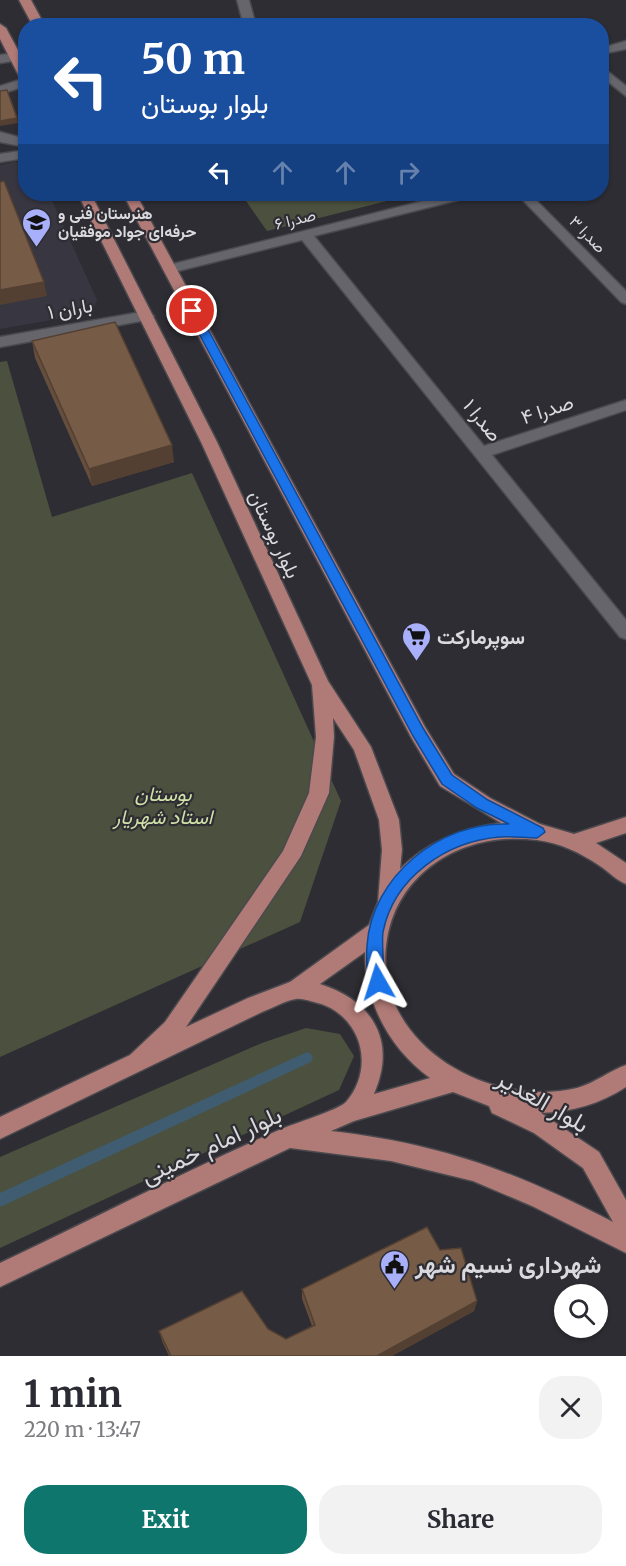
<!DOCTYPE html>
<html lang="en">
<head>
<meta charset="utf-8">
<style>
	body { margin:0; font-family:Merriweather,Vazirmatn,serif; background:#f2f2f3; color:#2b2b33; height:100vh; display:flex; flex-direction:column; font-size:22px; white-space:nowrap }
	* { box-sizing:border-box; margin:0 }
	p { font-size:20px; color:#7c7c81 }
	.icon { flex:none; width:33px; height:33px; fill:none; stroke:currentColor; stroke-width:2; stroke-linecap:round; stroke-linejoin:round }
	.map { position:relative; height:1356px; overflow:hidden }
	.panel { display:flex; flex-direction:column; background:#fff; flex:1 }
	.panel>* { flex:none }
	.top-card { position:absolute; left:18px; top:18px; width:591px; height:183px; border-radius:24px; box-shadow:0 2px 4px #0004; background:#1a4fa0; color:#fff; overflow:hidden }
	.controls { position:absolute; left:554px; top:1284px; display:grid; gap:12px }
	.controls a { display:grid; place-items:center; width:54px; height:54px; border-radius:50%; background:#fff; box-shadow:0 2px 4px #0004; font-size:30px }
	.pin { position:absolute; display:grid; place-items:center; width:51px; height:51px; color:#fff; margin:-26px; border:3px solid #fff; border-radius:50%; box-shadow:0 2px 6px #0007 }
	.me { position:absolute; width:66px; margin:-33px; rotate:354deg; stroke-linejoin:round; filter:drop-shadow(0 0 4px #0008) }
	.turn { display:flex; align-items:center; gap:21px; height:126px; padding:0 24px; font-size:27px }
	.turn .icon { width:78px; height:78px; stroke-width:2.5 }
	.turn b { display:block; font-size:42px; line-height:51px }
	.lanes { display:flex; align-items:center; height:57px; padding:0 24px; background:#0003; justify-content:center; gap:30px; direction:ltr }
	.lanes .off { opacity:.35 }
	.round { display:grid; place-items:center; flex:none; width:63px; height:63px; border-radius:24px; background:#f2f2f3 }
	.summary { display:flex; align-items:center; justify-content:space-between; height:102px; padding:0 24px }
	h1 { font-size:36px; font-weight:700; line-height:45px }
	.primary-button { display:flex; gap:12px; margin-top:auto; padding:12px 24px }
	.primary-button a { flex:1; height:69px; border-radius:24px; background:#0f766e; color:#fff; font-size:24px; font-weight:700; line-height:69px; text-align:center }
	.primary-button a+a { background:#f2f2f3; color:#2b2b33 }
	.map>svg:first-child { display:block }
</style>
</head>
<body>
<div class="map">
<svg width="626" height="1356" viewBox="0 0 626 1356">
	<rect width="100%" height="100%" fill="#2e2d33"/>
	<!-- built -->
	<path fill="#383641" d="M 15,162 L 25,164 L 26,194 L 49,194 L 97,300 L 91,313 L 0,329 L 0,165 Z"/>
	<!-- green -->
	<path fill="#4c513f" d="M 241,194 L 415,194 L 267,231 Z
		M 7,361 L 52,517 L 192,473 L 341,801 L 300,922 L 0,1057 L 0,362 Z
		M 306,1028 L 340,1034 L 354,1056 L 339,1090 L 0,1248 L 0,1157 L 262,1043 Z"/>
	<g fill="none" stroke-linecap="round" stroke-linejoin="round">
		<!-- stream -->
		<path fill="#3f5c70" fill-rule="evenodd" d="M 307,1052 L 311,1054 L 313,1058 L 311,1062 L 0,1207 L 0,1193 Z"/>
		<defs>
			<path id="minor" d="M 237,0 L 249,0 L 256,26 L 244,26 Z
				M 626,41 L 626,49 L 602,54 L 602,48 Z
				M 15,53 L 19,54 L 19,60 L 0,63 L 0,55 Z
				M 602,67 L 626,86 L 626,96 L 602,77 Z
				M 26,78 L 26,86 L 0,94 L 0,86 Z
				M 0,132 L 26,139 L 26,147 L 0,142 Z
				M 26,150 L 26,158 L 0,162 L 0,154 Z
				M 451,194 L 472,194 L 470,197 L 314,236 L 484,446 L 626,400 L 626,410 L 492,455 L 626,620 L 626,639 L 620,637 L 302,240 L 170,273 L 163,269 L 165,266 Z
				M 517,194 L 530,194 L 626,291 L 626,304 L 621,302 Z
				M 147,311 L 154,316 L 152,319 L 0,347 L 0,337 Z"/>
			<path id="major" d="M 19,0 L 31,0 L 45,26 L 33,26 Z
				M 0,24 L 6,28 L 26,65 L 26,82 L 20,78 L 0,39 Z
				M 78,194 L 91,194 L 217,442 L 328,681 L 371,747 L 399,820 L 402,850 L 400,869 C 428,841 463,828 501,823 L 440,786 L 411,737 L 123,194 L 136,194 L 425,727 L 454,774 L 490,798 L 540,824 L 574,834 L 626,817 L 626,833 L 596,843 L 626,863 L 626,884 C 616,880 609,872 600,866 C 581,853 560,843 537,840 C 497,835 457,844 426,870 C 404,889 392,911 387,939 C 370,1041 487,1110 577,1088 C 595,1083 609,1071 626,1065 L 626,1087 C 600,1104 572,1112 541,1113 L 599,1152 L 626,1200 L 626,1253 L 532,1206 L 473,1181 L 391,1161 L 290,1148 L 0,1287 L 0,1263 C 93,1219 185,1171 279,1130 C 292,1124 339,1110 346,1102 C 377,1066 360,1012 314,1002 C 309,1001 302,998 296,999 C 286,1000 273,1008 262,1012 L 0,1139 L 0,1117 L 130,1055 L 165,1022 L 283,851 L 309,793 L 316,737 L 312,685 L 201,442 ZM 333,718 L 354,750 L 379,820 L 382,850 L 378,902 L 369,925 L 290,982 L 248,998 L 186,1027 L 301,856 L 329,793 L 334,737 ZM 365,952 C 364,1002 390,1049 430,1078 L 374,1094 C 397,1041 373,1001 320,984 ZM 453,1092 L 489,1106 L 492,1113 L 534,1133 L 583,1168 L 613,1222 C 514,1171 442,1144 331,1131 L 354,1121 Z"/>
		</defs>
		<!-- minor casing -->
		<use href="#minor" stroke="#49494e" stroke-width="3"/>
		<!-- major casing -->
		<use href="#major" stroke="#49494e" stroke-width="3"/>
		<!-- minor -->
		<use href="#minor" fill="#66656b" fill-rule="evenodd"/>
		<!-- major -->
		<use href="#major" fill="#b07a76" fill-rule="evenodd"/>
	</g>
	<!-- wall -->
	<path fill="#654e3d" d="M 32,341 L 174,462 L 92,486 L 35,358 Z
		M 440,1250 L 477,1301 L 474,1311 L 392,1356 L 169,1356 L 162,1341 L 159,1331 L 268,1329 L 286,1339 L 312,1326 L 302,1299 L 302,1289 Z"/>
	<!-- shaded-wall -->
	<path fill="#534032" d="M 17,118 L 18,123 L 0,126 L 0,121 Z
		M 44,282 L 47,296 L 0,305 L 0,290 Z
		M 172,445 L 174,462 L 92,486 L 89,469 Z
		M 477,1301 L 474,1311 L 392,1356 L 377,1356 Z"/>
	<!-- building -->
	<path fill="#765b47" stroke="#534032" stroke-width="1.5" d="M 7,90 L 17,118 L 0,121 L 0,91 Z
		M 4,181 L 44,282 L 0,290 L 0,182 Z
		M 115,322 L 172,445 L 89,469 L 32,341 Z
		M 427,1227 L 440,1250 L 461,1248 L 477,1301 L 377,1356 L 171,1356 L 159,1331 L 242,1291 L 268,1329 L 286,1339 L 315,1325 L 302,1289 Z"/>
	<!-- route -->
	<path fill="#1a73e8" stroke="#114b97" stroke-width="1.5" d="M 192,308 L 198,311 L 423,728 L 452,775 L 488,800 L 543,828 L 545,832 L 537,838 C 525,838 512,836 500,837 C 447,841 394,877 383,932 C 381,946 386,980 383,987 L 378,989 L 372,987 C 366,974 366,960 367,946 C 371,877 440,821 509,824 L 477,808 L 442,784 L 413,736 L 187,311 Z"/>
	<!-- icons -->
	<defs>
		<symbol id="school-pin" viewBox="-11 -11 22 30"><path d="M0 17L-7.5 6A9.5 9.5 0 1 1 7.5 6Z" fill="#a8b0fc" stroke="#2e2d33"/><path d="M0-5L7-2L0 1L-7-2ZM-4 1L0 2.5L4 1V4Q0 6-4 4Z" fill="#111"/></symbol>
		<symbol id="supermarket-pin" viewBox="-11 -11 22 30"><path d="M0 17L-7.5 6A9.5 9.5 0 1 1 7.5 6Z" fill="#a8b0fc" stroke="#2e2d33"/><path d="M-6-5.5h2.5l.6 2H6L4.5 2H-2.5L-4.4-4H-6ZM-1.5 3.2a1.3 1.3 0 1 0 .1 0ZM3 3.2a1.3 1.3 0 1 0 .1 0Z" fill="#111"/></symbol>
		<symbol id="civic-pin" viewBox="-11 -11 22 30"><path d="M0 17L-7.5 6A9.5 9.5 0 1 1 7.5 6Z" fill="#a8b0fc" stroke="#2e2d33"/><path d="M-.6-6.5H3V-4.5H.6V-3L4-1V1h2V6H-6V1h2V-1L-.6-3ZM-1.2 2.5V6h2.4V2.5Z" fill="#111"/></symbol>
	</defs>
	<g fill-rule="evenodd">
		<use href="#school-pin" x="20" y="206" width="33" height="45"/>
		<use href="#supermarket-pin" x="400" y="620" width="33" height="45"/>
		<use href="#civic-pin" x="378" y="1248" width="33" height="45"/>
	</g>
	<g text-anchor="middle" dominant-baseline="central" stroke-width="4.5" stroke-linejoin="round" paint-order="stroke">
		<!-- far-poi labels -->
		<g font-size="16" font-weight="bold" fill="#dadade" stroke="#2e2d33" text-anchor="start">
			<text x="58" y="213">هنرستان فنی و<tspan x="58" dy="18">حرفه‌ای جواد موفقیان</tspan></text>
		</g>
		<!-- far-street labels -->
		<g font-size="16" fill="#dadade" stroke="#2e2d33">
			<text transform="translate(295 219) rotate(-14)">صدرا ۶</text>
			<text transform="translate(588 234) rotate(46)">صدرا ۳</text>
		</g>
		<!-- street labels -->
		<g font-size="20" fill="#dadade" stroke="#2e2d33">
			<text transform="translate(70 308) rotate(-10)">باران ۱</text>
			<text transform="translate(547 409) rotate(-18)">صدرا ۴</text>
			<text transform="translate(483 420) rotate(51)">صدرا ۱</text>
			<text transform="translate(275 534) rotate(65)">بلوار بوستان</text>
		</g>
		<!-- poi labels -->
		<g font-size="20" font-weight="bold" fill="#dadade" stroke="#2e2d33" text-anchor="start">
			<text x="437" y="636">سوپرمارکت</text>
		</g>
		<!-- park labels -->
		<g font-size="20" font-style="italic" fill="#d1e1a8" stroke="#2e2d33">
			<text x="163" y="793">بوستان<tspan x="163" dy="23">استاد شهریار</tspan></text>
		</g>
		<!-- near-street labels -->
		<g font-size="24" fill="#dadade" stroke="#2e2d33">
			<text transform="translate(543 1101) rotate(30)">بلوار الغدیر</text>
			<text transform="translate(211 1145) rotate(-25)">بلوار امام خمینی</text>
		</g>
		<!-- near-poi labels -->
		<g font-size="24" font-weight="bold" fill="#dadade" stroke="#2e2d33" text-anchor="start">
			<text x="415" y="1264">شهرداری نسیم شهر</text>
		</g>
	</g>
</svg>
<div class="controls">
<a><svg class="icon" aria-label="search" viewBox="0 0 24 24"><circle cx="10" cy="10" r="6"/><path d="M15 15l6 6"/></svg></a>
</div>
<div class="pin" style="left:192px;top:311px;background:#d93025"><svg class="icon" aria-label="arrive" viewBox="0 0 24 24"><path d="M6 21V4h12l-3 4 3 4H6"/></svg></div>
<svg class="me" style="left:378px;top:982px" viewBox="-20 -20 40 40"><path d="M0-17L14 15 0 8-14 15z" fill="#1a73e8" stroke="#fff" stroke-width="4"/></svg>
<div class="top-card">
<div class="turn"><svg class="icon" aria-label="left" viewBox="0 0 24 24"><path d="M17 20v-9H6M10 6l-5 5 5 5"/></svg><div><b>50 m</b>بلوار بوستان</div></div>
<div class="lanes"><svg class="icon" aria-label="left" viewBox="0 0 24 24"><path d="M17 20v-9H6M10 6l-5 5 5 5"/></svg><svg class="icon off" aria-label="ahead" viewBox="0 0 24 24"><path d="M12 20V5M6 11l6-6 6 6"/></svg><svg class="icon off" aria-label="ahead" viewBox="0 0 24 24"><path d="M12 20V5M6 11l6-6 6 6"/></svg><svg class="icon off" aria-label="right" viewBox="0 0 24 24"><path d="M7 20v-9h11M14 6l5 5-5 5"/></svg></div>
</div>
</div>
<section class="panel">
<div class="summary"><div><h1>1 min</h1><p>220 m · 13:47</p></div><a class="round"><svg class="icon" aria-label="close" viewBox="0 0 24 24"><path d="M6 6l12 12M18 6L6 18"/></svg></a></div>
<div class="primary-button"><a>Exit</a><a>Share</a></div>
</section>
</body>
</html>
